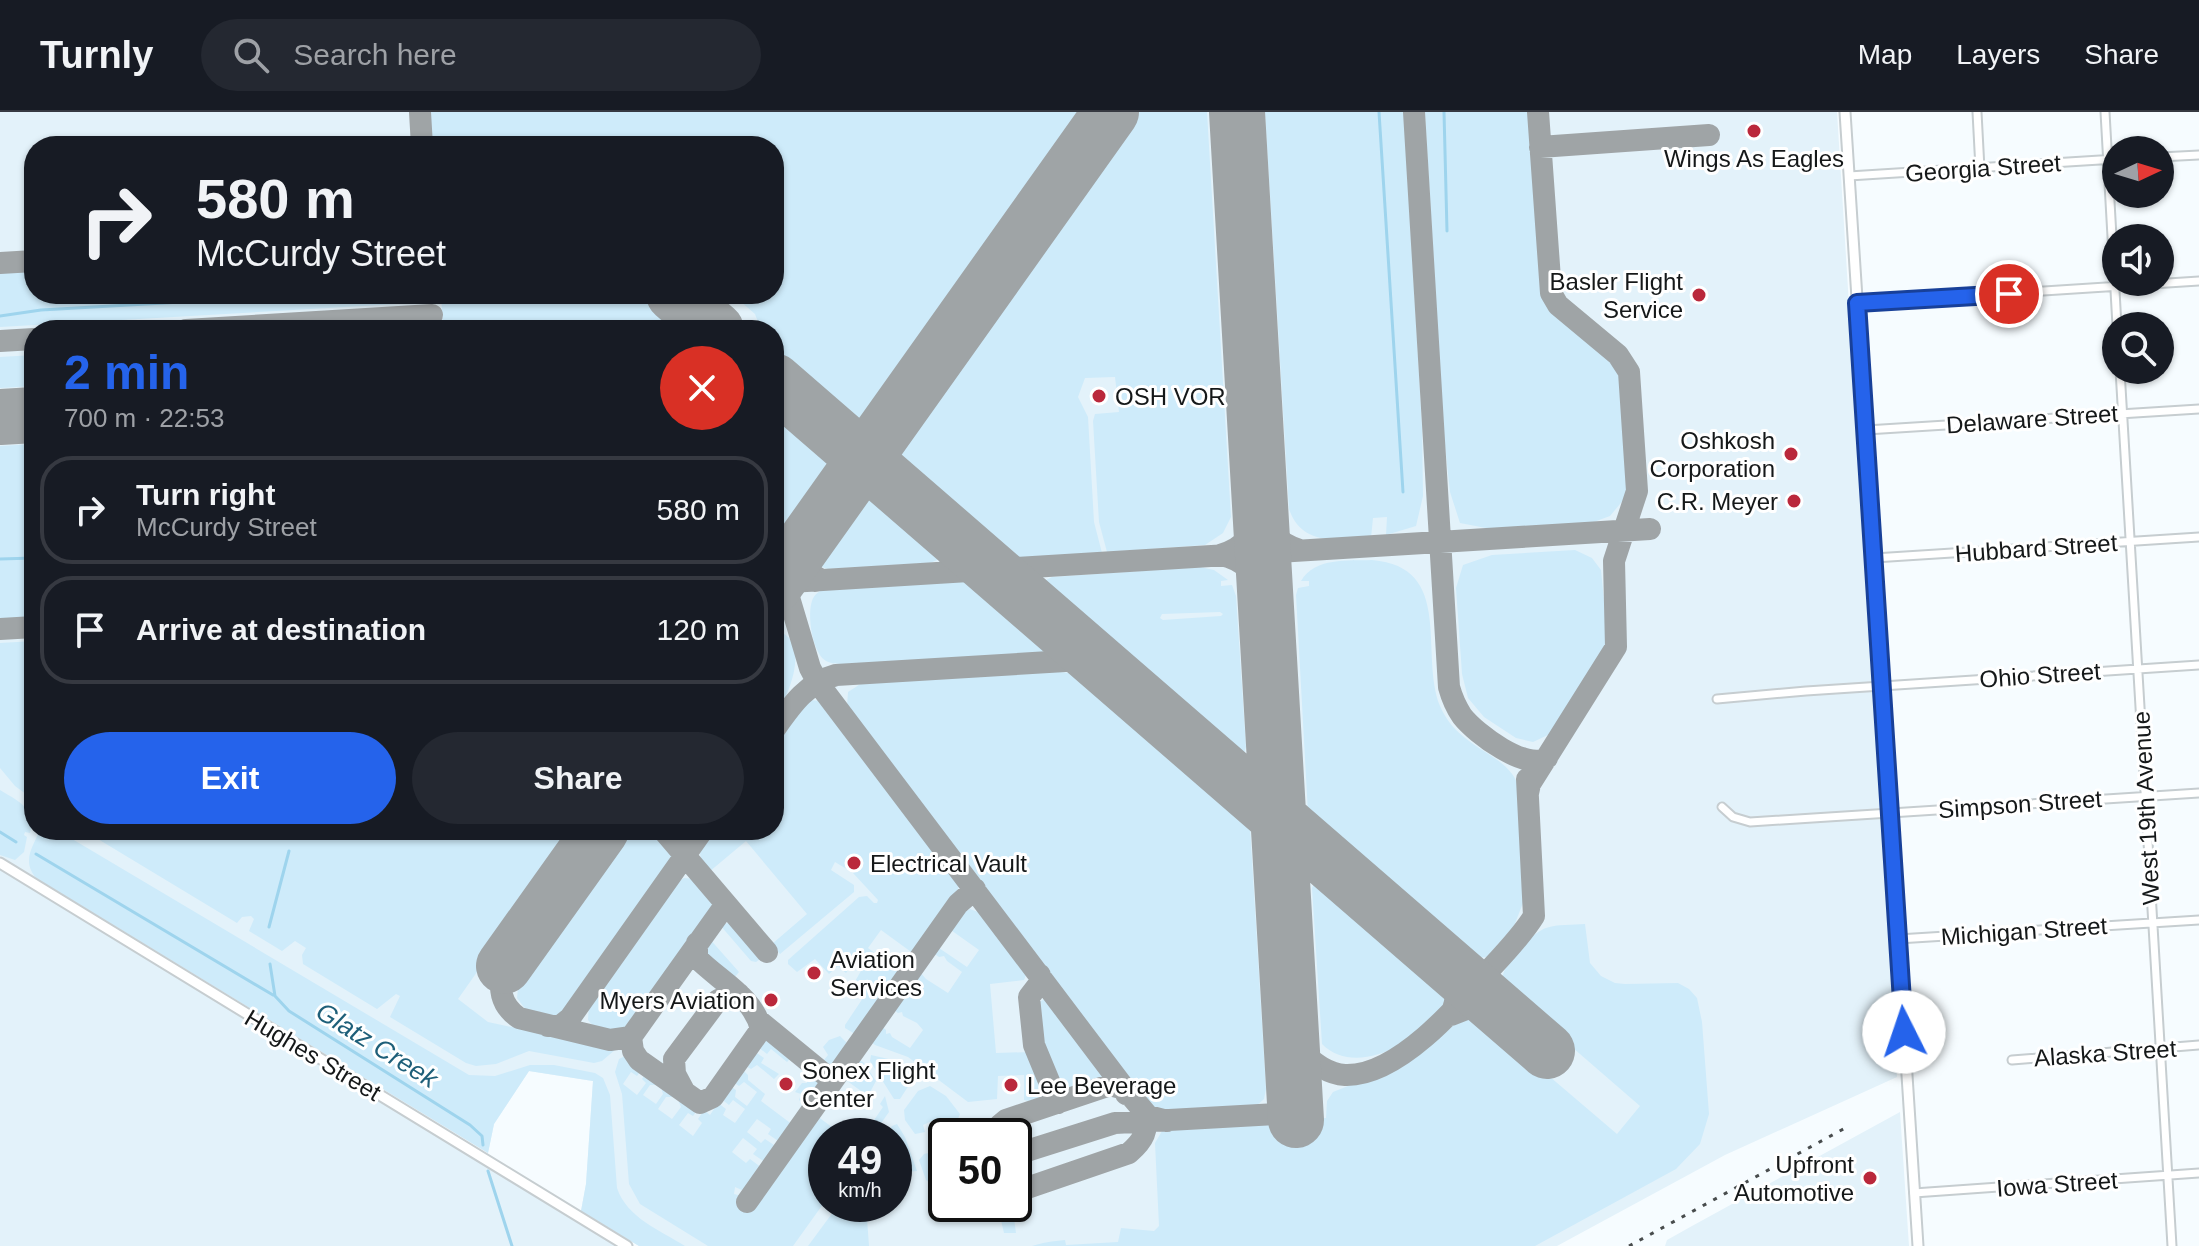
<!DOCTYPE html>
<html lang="en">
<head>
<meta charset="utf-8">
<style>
	body { margin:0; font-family:Helvetica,sans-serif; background:#242831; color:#f1f3f6; height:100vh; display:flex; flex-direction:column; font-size:30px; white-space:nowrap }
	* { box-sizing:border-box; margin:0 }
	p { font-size:26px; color:#9ea1a6 }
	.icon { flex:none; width:44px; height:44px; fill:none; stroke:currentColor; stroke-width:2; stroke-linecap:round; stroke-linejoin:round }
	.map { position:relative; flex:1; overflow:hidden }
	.panel { position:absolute; left:24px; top:208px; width:760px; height:520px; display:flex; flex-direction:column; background:#171b24; border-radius:32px; box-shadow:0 2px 6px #0004 }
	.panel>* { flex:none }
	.top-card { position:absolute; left:24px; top:24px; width:760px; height:168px; border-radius:32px; box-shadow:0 2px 6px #0004; background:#171b24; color:#f1f3f6; overflow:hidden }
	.needle { width:52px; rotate:86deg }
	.controls { position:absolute; left:2102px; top:24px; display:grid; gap:16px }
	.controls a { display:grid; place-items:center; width:72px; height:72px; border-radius:50%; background:#171b24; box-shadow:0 2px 6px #0004; font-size:40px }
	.speed { position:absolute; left:808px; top:1006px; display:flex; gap:16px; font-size:40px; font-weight:700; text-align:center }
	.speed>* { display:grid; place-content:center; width:104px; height:104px; border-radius:50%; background:#171b24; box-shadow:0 2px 6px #0004; line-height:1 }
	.speed small { font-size:20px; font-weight:400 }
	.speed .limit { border:4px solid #111; border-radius:12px; background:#fff; color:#111 }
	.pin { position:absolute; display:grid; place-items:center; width:68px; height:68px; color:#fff; margin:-34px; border:4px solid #fff; border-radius:50%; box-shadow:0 2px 8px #0007 }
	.me { position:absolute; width:88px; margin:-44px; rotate:356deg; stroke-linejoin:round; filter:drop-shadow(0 0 6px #0008) }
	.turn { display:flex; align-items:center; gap:28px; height:168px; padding:0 40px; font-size:36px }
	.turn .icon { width:104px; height:104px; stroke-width:2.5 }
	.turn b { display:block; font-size:56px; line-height:68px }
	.round { display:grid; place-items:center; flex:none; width:84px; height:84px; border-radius:42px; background:#242831 }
	.overview { display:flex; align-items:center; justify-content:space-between; height:136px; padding:0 40px }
	h1 { font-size:48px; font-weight:700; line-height:60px; color:#2563eb }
	.action { display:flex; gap:16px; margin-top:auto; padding:16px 40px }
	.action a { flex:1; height:92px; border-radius:48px; background:#2563eb; color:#fff; font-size:32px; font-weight:700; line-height:92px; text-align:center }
	.action a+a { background:#242831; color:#f1f3f6 }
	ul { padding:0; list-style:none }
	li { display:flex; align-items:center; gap:24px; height:108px; margin:0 16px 12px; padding:0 24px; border:4px solid #363941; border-radius:32px }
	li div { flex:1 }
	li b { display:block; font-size:30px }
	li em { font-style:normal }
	header { display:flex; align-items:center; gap:48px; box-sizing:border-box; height:112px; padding:0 40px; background:#171b24; border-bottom:2px solid #363941 }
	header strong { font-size:38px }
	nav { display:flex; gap:44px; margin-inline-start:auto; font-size:28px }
	.search { width:560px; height:72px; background:#242831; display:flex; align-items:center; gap:20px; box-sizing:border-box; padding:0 28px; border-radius:44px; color:#9ea1a6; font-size:30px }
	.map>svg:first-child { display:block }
</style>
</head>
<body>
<header>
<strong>Turnly</strong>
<div class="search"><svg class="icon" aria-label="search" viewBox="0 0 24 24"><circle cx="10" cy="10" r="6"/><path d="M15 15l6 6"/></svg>Search here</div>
<nav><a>Map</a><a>Layers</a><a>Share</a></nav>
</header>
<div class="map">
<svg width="2199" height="1134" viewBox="0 0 2199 1134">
	<rect width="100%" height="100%" fill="#f6fcff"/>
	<!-- built -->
	<path fill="#e3f2fa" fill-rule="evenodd" d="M 0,0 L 1837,0 L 1897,965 L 1725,1043 L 1557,1134 L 639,1134 L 581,1099 L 586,1072 L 593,969 L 529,959 L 494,1012 L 488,1041 L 0,744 ZM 34,34 L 774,34 L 774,182 L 34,182 ZM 34,218 L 774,218 L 774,718 L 34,718 ZM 826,1024 L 894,1024 L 894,1092 L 826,1092 ZM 946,1024 L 1014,1024 L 1014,1092 L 946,1092 Z
		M 0,757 L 518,1073 L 617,1134 L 0,1134 Z
		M 1900,1000 L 1909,1134 L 1665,1134 L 1667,1128 L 1692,1114 Z"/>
	<!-- green -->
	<path fill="#ceebfa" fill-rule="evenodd" d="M 428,0 L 1087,0 L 870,302 C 865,308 859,309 851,309 L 774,241 L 774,218 L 761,218 L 755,202 L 732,182 L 774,182 L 774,34 L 430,34 Z
		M 1135,0 L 1207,0 L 1231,405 L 1223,421 L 1205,433 L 1107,440 L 1099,410 L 1093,309 L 1095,302 L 1119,300 L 1115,265 L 1085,266 L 1078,285 L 1088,305 L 1094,410 L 1102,441 L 1009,447 L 890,344 Z
		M 1265,0 L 1404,0 L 1422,315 L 1423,384 L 1416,414 L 1386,423 L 1387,405 L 1373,406 L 1371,426 C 1339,428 1302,435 1289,397 Z
		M 1425,0 L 1532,0 L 1545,182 L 1551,194 L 1610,246 L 1617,254 L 1620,267 L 1627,374 L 1625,386 L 1610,404 L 1591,411 L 1491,417 L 1460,411 L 1450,380 L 1443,315 Z
		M 34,155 L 34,182 L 420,182 L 420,184 L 415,191 L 0,215 L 0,157 Z
		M 441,182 L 619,182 L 623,186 L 655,192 L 685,218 L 443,218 Z
		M 34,243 L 34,274 L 0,276 L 0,245 Z
		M 774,294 L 829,342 C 841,367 794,412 774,424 Z
		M 34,332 L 34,505 L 0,507 L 0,334 Z
		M 868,384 L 877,384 L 939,437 L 937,448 L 930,451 L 828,457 L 822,455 L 819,448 L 821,441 L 857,391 Z
		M 1575,438 L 1592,446 L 1601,458 L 1608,530 L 1550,622 L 1533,630 L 1516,626 L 1484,605 L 1468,586 L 1462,562 L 1456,476 L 1463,453 L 1492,443 Z
		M 1372,448 C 1455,455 1419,541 1440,594 C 1458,637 1505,640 1517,671 L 1523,791 L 1514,814 L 1487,845 L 1474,846 L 1464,842 L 1316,714 L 1308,701 L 1296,483 L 1298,476 L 1309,474 L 1309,469 L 1301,469 C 1315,445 1348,449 1372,448 Z
		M 1200,455 L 1214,458 L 1228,468 L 1221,469 L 1221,474 L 1232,473 L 1236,484 L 1246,635 L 1244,641 L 1239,644 L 1231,640 L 1044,474 L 1046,468 L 1052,465 ZM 1220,500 L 1223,502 L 1221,504 L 1163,508 L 1160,506 L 1162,502 Z
		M 959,469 L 979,472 L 1046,530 L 1048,536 L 1042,541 L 845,552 C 839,552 832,552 826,549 C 812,541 807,503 812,489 C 814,482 820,479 826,476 Z
		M 778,519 C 812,530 788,586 774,606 L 774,520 Z
		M 34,529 L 34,688 L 15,674 L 0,656 L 0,531 Z
		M 1052,559 L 1069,561 L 1094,571 L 1247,706 L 1250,715 L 1266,977 L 1264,987 L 1255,995 L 1168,1002 L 1147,992 L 847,594 L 848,580 L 862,571 Z
		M 808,588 L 822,589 L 829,595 L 957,764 L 959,773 L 956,783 L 914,842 L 881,818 L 868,836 L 900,860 L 855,922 L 845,916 L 845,913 L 865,883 L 854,871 L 865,852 L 857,845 L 846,861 L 838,854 L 829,862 L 815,847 L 797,860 L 788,852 L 788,848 L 859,785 L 867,784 L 874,791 L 877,791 L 878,788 L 853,761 L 862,750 L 853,743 L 847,747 L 846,752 L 852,756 L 850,759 L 835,750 L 831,758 L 854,773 L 854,780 L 780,842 L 772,832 L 807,802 L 746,729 L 709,760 C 695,743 699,734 711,718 L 774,718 L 774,631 L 803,592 Z
		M 0,678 C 18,689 36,696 30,721 L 25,720 L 24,723 L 27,725 L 24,740 L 15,748 L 0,743 Z
		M 40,718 L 57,718 L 469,963 L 495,964 L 530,953 L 554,953 L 595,961 L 603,966 L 610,983 L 617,1076 C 627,1106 660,1118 685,1134 L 639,1134 L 581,1099 L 586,1072 L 593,969 L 529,959 L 494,1012 L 488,1041 L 36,766 C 22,749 32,736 40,718 Z
		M 83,718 L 577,718 L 458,887 L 488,910 L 616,937 L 602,949 L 594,951 L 529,939 L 496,952 L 476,954 L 466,951 L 390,905 L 400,884 L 396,882 L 377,897 L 303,852 L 302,843 L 306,836 L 295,829 L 282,839 L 249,819 L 254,807 L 251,804 L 242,805 L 237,811 Z
		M 624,718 L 656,718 L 672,742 L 669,754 L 566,900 L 552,908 L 529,902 L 517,886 L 519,866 Z
		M 684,766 C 703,766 718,786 711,804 L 633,913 C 616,921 601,925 588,908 L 589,891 L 672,774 Z
		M 1321,768 L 1445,878 L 1446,891 C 1424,926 1358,968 1322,932 L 1312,776 L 1315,770 Z
		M 970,797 L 986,803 L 1028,859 L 1024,868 L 990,872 L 996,941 L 1030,940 L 1050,983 L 1030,992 L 1029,989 L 1024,988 L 1024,963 L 998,964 L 997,987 L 968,990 L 908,945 L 875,933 L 870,929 L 880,913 L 886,918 L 886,922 L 890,921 L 892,925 L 910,936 L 923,918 L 917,911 L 903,904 L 902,900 L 898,901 L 892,896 L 919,859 L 926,867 L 948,881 L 962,860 L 947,849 L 944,844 L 939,845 L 932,840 L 936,834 L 967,855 L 979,838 L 948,816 L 959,803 Z
		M 728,811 C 743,816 753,833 763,845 L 756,850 L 751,849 L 720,813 Z
		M 1585,812 L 1590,851 L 1601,864 L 1615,871 L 1625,872 L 1678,871 L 1689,877 L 1697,886 L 1702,910 L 1709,1002 L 1700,1032 L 1676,1057 L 1535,1134 L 1032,1134 C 1041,1131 1053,1129 1065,1128 L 1066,1133 L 1118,1130 L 1121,1116 L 1154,1119 L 1159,1114 L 1155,1031 L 1162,1019 L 1172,1015 L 1326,1006 L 1327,989 L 1333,980 L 1403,952 L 1424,939 L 1464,904 L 1482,907 L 1617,1022 L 1640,994 L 1505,877 C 1504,872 1502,869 1503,864 C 1504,851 1533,820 1546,816 C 1558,812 1572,813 1585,812 Z
		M 708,825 L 739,860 L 734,866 L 703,843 L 704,832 Z
		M 1047,885 L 1103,957 L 1102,965 L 1060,979 L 1042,936 L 1040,890 Z
		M 772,923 L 794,942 L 787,950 L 771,937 L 767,942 L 758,935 L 766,924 Z
		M 840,924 L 847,931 L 847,936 L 834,956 L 827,957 L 820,953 L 828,943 L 823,935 L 829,928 Z
		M 754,939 L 764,946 L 761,951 L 779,962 L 774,967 L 757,953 L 751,957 L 744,953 Z
		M 627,943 L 643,955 L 637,964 L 631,960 L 623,972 L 637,983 L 646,971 L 642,967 L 648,958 L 661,967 L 657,973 L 650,973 L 643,983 L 656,992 L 663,982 L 661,975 L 665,970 L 678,980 L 674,985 L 666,985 L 658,997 L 672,1007 L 681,995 L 678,988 L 682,982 L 700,995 L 693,1004 L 688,1001 L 679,1013 L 693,1024 L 702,1011 L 698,1007 L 704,998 L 710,1003 L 718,991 L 726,997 L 723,1003 L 735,1011 L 745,997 L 733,988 L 729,993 L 720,986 L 730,974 L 736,978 L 735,985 L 747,994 L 757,980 L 744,970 L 739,974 L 733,970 L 742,957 L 748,963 L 748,968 L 765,982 L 761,989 L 793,1013 L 781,1031 L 768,1022 L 771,1017 L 757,1007 L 747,1020 L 761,1031 L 765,1027 L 777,1035 L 766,1051 L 753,1042 L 757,1037 L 743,1026 L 732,1040 L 746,1051 L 750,1047 L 762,1056 L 747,1077 L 744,1079 L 735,1075 L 734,1082 L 742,1084 L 740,1088 L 751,1095 L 817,1004 L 844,1024 L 826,1024 L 826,1088 L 793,1134 L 708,1134 L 640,1092 L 629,1072 L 622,982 L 615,960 L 619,947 Z
		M 871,943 L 897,949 L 909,959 L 911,970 L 900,987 L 894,987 L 870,949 Z
		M 856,947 L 863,950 L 876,969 L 868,984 L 843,966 Z
		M 811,956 L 821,965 L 822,971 L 806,994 L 799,988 L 801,982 L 795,980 L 802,971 L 807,971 L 806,965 Z
		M 930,974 L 946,984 L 960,1002 L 956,1012 L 938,1017 L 932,1009 L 923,1013 L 925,1020 L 915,1022 L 905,1008 L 904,998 L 918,979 Z
		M 885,984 L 889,1000 L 872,1024 L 851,1024 L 862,1009 L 870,1014 L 883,995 L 880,992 Z
		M 992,1009 L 997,1024 L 977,1024 L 975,1013 Z
		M 897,1012 L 905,1025 L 917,1059 L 894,1061 L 894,1024 L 885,1024 L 892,1014 Z
		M 946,1037 L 946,1076 L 937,1076 L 926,1068 L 919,1048 L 924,1042 Z
		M 839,1092 L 866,1092 L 869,1134 L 808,1134 Z
		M 997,1092 L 1014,1092 L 1015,1102 L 1012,1105 L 1014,1106 L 1016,1121 L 1004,1121 Z"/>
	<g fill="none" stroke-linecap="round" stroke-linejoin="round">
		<!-- stream -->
		<path stroke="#9ed4ed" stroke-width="3" d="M 1379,0 L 1403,380
			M 1444,0 L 1447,119
			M 384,183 L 395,184
			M 271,187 L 283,184 L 385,182
			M 0,204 L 41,198 L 270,185
			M 0,447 L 34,446
			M 0,720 L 16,730
			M 36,742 L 273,883
			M 269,815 L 289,739
			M 270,852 L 275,884 L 289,899 L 470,1013 L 482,1024 L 483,1033
			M 488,1059 L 512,1134"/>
		<!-- taxiway -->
		<path stroke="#9fa4a6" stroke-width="22" d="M 420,0 L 422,34
			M 1414,0 L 1449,575 C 1452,586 1456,595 1462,604 C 1476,622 1526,659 1547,646
			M 1540,35 L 1709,23
			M 0,151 L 34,149
			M 186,218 L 432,203
			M 0,229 L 34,227
			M 801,436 L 807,459 L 821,468 L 815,469
			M 943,460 L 952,455 C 962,439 954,429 944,416
			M 774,461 L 811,422
			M 774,471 L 1650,417
			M 774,472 L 787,479 L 810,556 L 818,571 L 1125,977 L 1148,1004 L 1167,1009
			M 1025,486 C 1020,473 1022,462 1035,456
			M 1266,488 C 1257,464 1247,448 1220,443 C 1247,435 1256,419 1260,392 C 1267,416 1275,431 1300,438
			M 1049,507 C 1062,522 1072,535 1053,550
			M 0,517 L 34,515
			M 774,618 C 791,594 806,571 836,563 L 1082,548 L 1109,559
			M 1528,681 L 1530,672 L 1616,535 L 1614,449 L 1637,379 L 1629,260 L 1618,243 L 1558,193 L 1551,181 L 1538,0
			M 663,718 L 767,840
			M 697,831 L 697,846 C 718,868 753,884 761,917 L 713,985 L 700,991 L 639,948 L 633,939 L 631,925 L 726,792
			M 1438,844 C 1453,864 1462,878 1451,902
			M 504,854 C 498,876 500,893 519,906 L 610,928 L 631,925
			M 1040,863 L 1039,872 L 1029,885 L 1034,933 L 1058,991
			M 1451,903 L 1474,894 L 1503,900
			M 758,908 L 824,962 L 827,964 L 837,962
			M 548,914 L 560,914 L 570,906 L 703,718
			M 1292,933 C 1308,945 1324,962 1345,963 C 1398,965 1460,892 1491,856 C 1506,840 1523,822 1534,804 L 1527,667
			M 684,979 L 675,962 L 674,947 L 718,888 L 732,882 L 739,882
			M 1002,1024 L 1000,1013 L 1006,1008 L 1110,973 L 1125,977 L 1126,982
			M 1014,1043 L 1115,1011 L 1295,1001
			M 1024,1077 L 1129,1041 C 1143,1029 1150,1018 1143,1000
			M 747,1090 L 958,792 L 975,777"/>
		<!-- runway -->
		<path stroke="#9fa4a6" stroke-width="56" d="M 1237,0 L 1296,1008
			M 674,182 L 716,218
			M 774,269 L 1547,939
			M 0,305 L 34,303
			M 774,474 L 1111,0
			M 504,854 L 601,718"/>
		<defs>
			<path id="street" d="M 1977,0 L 1980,57
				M 2105,0 L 2117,214
				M 2160,45 L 2199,43
				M 1849,64 L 2116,47
				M 1857,191 L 2199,169
				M 2120,258 L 2172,1134
				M 1866,318 L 2199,297
				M 1874,446 L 2199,425
				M 1717,587 L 1806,579 L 2199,553
				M 1722,695 L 1733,705 L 1750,710 L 2199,681
				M 1898,827 L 2199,808
				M 2012,948 L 2199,933
				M 1914,1081 L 2199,1061"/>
			<path id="secondary" d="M 1845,0 L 1918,1134
				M 0,751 L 627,1134"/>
		</defs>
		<!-- street casing -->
		<use href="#street" stroke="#c6cdd0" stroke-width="11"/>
		<!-- secondary casing -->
		<use href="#secondary" stroke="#c6cdd0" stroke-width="13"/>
		<!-- street -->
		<use href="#street" stroke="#fff" stroke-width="7"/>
		<!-- secondary -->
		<use href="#secondary" stroke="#fff" stroke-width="9"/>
		<!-- rail -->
		<path stroke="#484c4d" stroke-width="3" stroke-dasharray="4 8" stroke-linecap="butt" d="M 1629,1134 L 1847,1015"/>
	</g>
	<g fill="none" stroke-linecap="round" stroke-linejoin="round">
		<defs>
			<path id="route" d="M 1904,920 L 1857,191 L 2009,182"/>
		</defs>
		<!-- route casing -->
		<use href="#route" stroke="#184099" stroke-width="20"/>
		<!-- route -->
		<use href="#route" stroke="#2563eb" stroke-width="14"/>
	</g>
	<!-- markers -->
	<g fill="#ba283b" stroke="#fff" stroke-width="3">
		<circle cx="1754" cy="19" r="8"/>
		<circle cx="1699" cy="183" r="8"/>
		<circle cx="1099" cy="284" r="8"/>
		<circle cx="1791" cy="342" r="8"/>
		<circle cx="1794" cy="389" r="8"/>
		<circle cx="854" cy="751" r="8"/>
		<circle cx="814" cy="861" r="8"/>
		<circle cx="771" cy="888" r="8"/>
		<circle cx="786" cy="972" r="8"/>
		<circle cx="1011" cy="973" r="8"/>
		<circle cx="1870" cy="1066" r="8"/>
	</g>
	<g text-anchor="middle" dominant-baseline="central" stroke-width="6" stroke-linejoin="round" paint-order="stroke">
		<!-- poi labels -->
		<g font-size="24" fill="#151819" stroke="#fff" text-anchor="end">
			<text x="1754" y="46" text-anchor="middle">Wings As Eagles</text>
			<text x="1683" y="169">Basler Flight<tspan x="1683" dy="28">Service</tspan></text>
			<text x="1115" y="284" text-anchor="start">OSH VOR</text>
			<text x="1775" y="328">Oshkosh<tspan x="1775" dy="28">Corporation</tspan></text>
			<text x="1778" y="389">C.R. Meyer</text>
			<text x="870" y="751" text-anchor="start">Electrical Vault</text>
			<text x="830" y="847" text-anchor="start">Aviation<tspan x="830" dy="28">Services</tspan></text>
			<text x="755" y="888">Myers Aviation</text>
			<text x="802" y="958" text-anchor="start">Sonex Flight<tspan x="802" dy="28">Center</tspan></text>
			<text x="1027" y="973" text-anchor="start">Lee Beverage</text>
			<text x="1854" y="1052">Upfront<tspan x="1854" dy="28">Automotive</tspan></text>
		</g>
		<!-- street labels -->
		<g font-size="24" fill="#151819" stroke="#fff">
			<text transform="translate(1983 56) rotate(-4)">Georgia Street</text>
			<text transform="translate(2032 307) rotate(-4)">Delaware Street</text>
			<text transform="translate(2036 436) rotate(-4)">Hubbard Street</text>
			<text transform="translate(2040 563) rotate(-4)">Ohio Street</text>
			<text transform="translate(2020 692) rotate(-4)">Simpson Street</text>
			<text transform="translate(2146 696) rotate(-93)">West 19th Avenue</text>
			<text transform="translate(2024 819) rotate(-4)">Michigan Street</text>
			<text transform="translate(2105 941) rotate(-4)">Alaska Street</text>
			<text transform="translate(313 943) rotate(31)">Hughes Street</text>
			<text transform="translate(2057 1072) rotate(-4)">Iowa Street</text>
		</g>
		<!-- water labels -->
		<g font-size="26" font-style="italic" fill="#1e5f79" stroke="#fff">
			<text transform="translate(377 933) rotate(32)">Glatz Creek</text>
		</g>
	</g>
</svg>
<div class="controls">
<a><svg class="needle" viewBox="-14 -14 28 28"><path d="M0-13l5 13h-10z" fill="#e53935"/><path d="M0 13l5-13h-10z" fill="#9ea1a6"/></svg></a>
<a><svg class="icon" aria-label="sound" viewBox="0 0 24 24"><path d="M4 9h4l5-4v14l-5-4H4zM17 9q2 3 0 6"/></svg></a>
<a><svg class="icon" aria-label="search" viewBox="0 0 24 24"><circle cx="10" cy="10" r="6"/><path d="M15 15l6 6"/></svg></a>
</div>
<div class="speed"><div>49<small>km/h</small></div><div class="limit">50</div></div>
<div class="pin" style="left:2009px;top:182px;background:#d93025"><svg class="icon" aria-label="arrive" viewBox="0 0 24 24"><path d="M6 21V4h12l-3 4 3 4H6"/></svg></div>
<svg class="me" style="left:1904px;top:920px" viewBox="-20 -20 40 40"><circle r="19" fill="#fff"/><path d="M0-13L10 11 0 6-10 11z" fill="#2563eb"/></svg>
<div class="top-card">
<div class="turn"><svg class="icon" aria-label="right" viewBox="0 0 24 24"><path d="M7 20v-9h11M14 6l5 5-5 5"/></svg><div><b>580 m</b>McCurdy Street</div></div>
</div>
<section class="panel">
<div class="overview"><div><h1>2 min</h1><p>700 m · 22:53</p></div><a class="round" style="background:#d93025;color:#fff"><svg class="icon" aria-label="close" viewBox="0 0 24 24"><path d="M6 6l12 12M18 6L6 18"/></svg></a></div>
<ul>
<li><svg class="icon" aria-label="right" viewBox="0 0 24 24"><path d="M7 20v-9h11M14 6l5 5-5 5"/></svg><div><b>Turn right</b><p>McCurdy Street</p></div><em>580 m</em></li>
<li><svg class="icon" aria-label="arrive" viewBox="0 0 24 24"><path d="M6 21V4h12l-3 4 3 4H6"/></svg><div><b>Arrive at destination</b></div><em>120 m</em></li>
</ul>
<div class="action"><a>Exit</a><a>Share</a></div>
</section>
</div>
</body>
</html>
